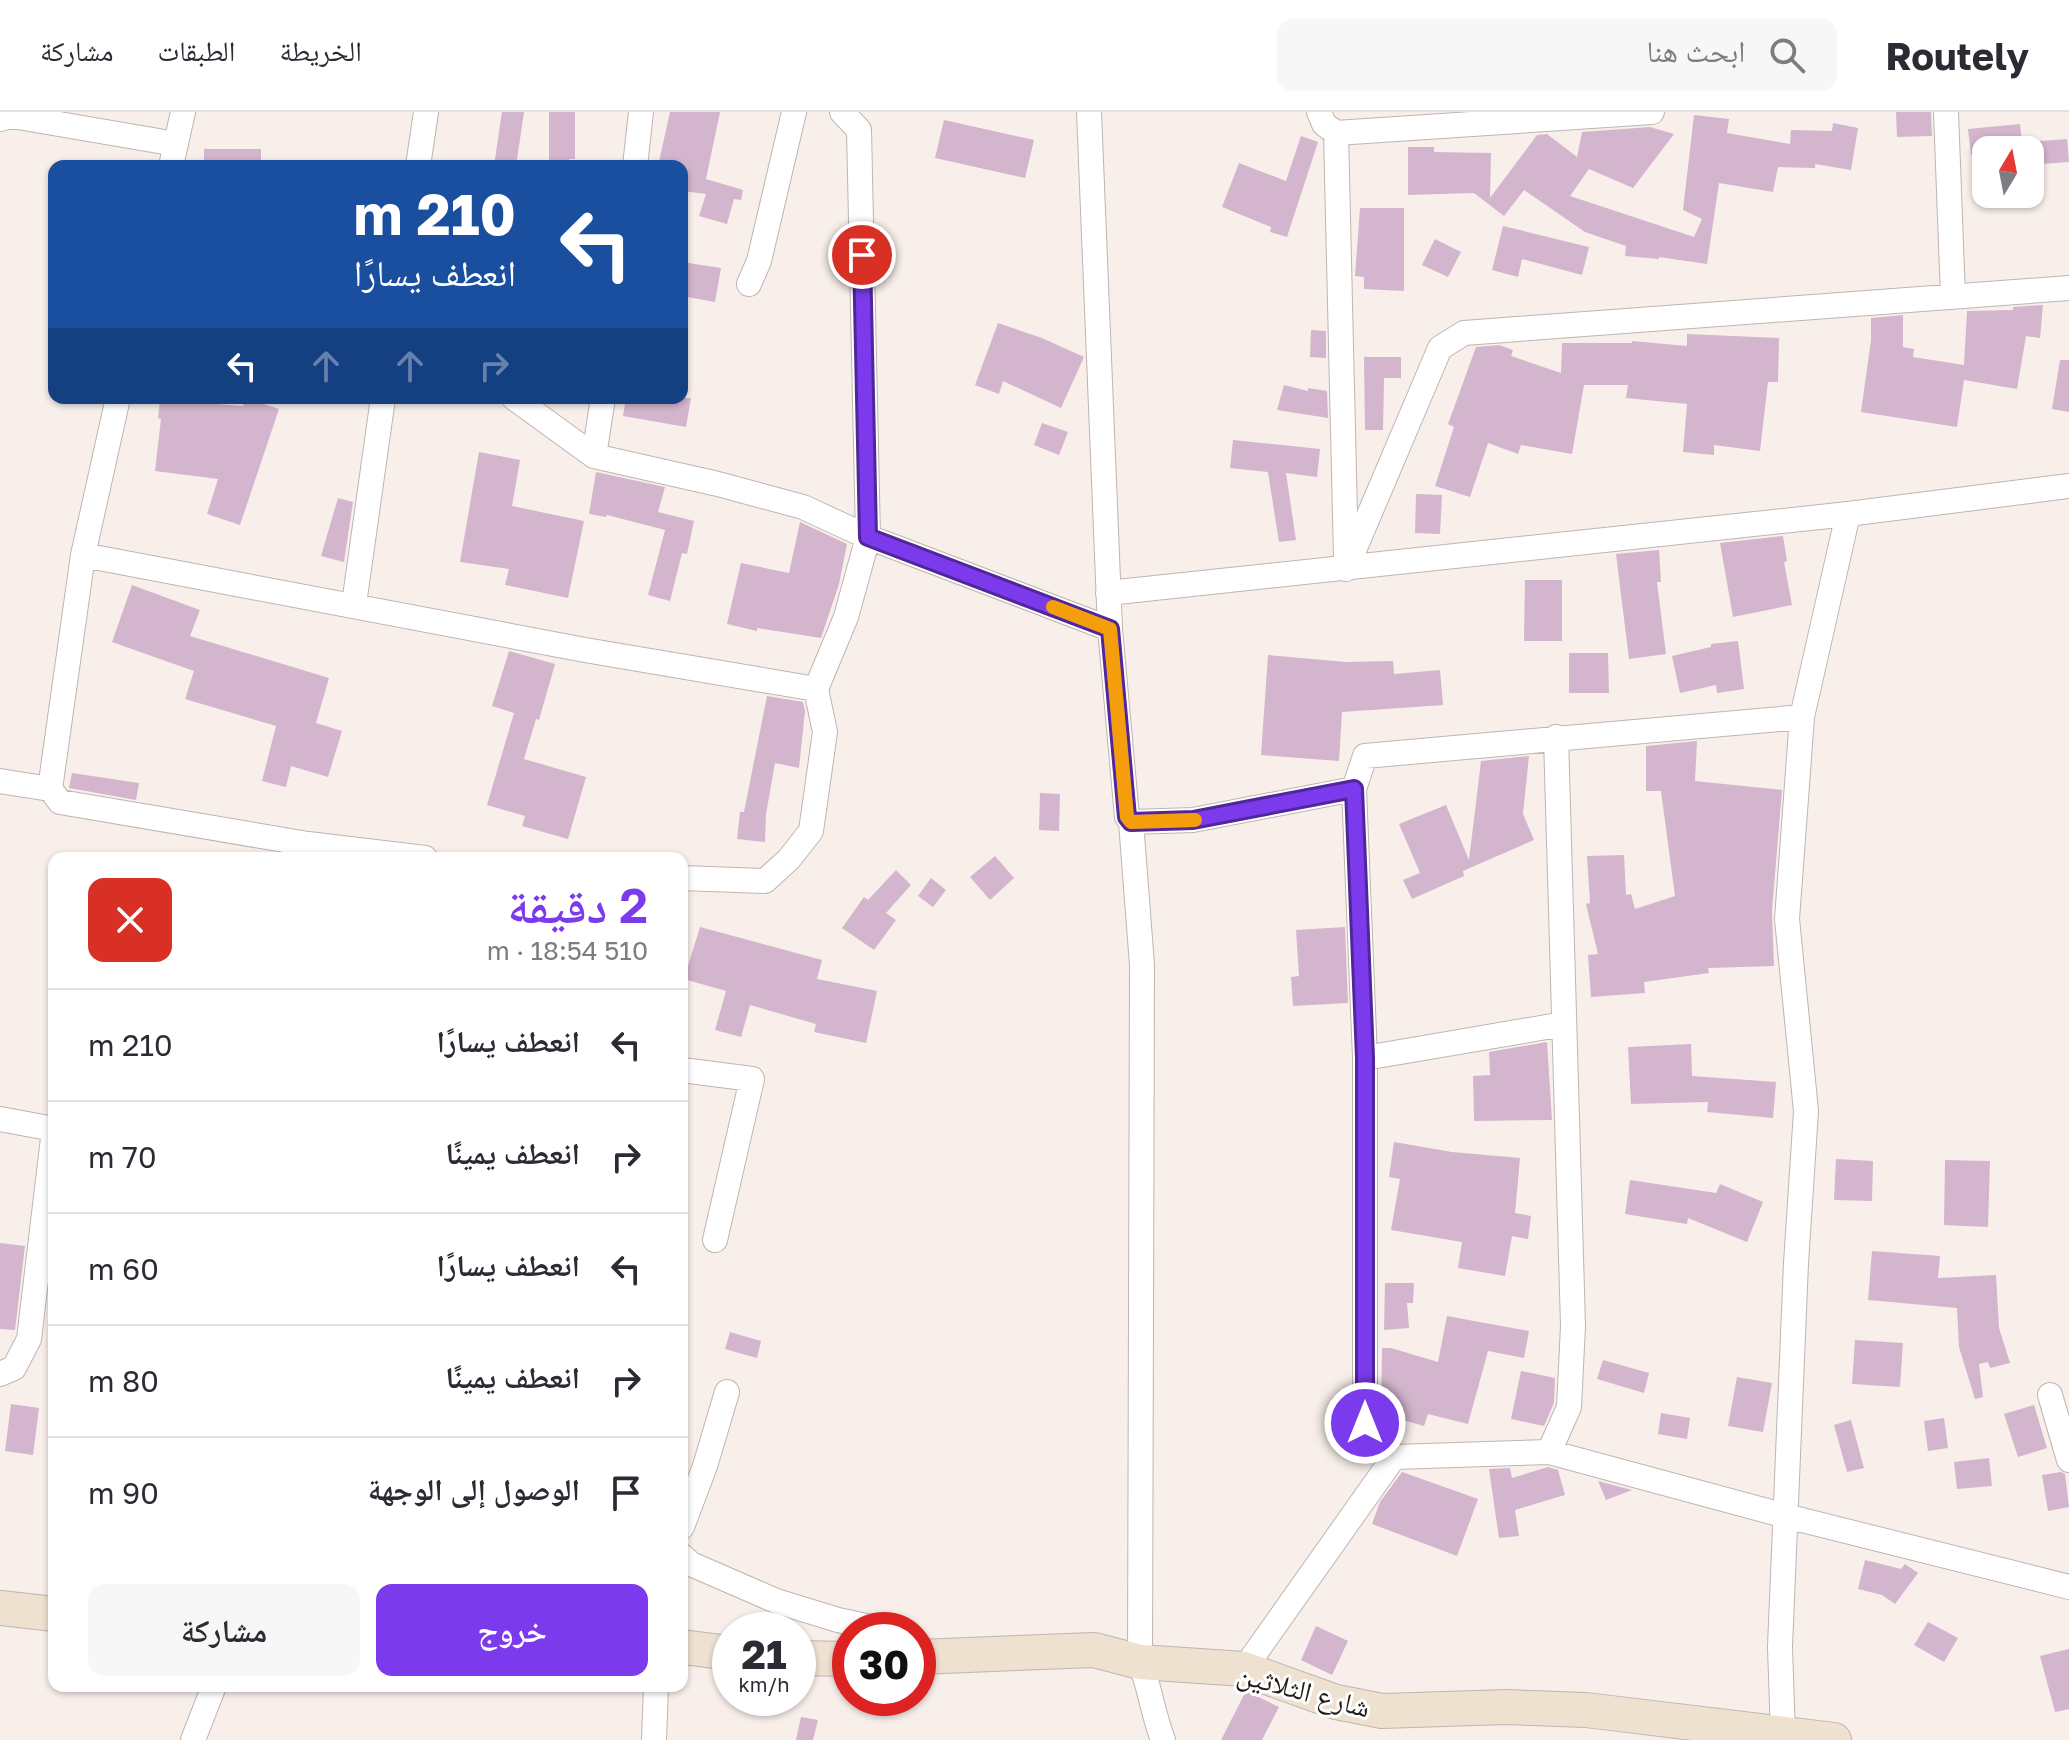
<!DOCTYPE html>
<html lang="ar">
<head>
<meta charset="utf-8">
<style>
	body { margin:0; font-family:"Golos Text","Noto Naskh Arabic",sans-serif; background:#f7f7f7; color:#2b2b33; direction:rtl; height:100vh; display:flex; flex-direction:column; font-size:30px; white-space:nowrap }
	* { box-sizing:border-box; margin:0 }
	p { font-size:26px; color:#7c7c81 }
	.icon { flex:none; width:44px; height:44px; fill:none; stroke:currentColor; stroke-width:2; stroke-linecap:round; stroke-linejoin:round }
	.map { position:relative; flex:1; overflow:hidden; direction:ltr }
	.drawer { position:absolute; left:48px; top:740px; width:640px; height:840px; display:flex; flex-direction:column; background:#fff; border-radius:16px; box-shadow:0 2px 6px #0004; direction:rtl }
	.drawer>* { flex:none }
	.banner { position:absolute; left:48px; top:48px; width:640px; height:244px; border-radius:16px; box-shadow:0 2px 6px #0004; direction:rtl; background:#1a4fa0; color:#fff; overflow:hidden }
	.needle { width:52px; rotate:10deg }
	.buttons { position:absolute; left:1972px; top:24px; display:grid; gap:16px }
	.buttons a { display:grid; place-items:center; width:72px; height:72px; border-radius:16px; background:#fff; box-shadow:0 2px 6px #0004; font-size:40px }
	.speed { position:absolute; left:712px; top:1500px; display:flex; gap:16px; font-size:40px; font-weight:700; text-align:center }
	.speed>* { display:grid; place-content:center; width:104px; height:104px; border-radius:50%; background:#fff; box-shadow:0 2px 6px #0004; line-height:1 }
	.speed small { font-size:20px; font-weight:400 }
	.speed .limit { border:12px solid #d22; background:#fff; color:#111 }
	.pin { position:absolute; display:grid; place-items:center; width:68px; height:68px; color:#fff; margin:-34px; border:4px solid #fff; border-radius:50%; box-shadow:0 2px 8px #0007 }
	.me { position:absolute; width:88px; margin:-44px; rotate:0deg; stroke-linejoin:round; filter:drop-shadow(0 0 6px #0008) }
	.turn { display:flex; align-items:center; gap:28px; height:168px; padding:0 40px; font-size:36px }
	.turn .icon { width:104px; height:104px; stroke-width:2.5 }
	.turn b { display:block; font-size:56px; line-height:68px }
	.lanes { display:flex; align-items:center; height:76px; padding:0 40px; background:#0003; justify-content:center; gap:40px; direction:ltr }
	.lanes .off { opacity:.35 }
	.round { display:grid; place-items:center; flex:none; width:84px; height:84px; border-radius:16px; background:#f7f7f7 }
	.overview { display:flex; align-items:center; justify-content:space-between; height:136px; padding:0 40px }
	h1 { font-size:48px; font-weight:600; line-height:60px; color:#7c3aed }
	.cta { display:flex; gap:16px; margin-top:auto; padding:16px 40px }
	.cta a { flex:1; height:92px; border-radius:16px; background:#7c3aed; color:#fff; font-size:32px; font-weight:600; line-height:92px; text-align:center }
	.cta a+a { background:#f7f7f7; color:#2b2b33 }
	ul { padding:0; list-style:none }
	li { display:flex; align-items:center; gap:24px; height:112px; padding:0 40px; border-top:2px solid #e1e1e2 }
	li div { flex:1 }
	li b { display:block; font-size:30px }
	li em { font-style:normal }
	header { display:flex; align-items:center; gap:48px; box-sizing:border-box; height:112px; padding:0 40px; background:#fff; border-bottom:2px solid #e1e1e2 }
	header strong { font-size:38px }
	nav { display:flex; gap:44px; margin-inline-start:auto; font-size:28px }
	.search { width:560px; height:72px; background:#f7f7f7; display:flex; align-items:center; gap:20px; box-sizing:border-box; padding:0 28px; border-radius:16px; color:#7c7c81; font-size:30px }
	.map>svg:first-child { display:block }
</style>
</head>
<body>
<header>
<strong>Routely</strong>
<div class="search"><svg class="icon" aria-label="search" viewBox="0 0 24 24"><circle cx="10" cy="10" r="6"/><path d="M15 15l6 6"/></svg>ابحث هنا</div>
<nav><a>الخريطة</a><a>الطبقات</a><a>مشاركة</a></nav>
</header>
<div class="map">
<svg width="2069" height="1628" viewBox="0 0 2069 1628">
	<rect width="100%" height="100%" fill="#f8efea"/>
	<!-- building -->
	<path fill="#d3b5cd" d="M 502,0 L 524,0 L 516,54 L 494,54 Z
		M 549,0 L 575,0 L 575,47 L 569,47 L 568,54 L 549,54 Z
		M 670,0 L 720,0 L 706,67 L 743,78 L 741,88 L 734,87 L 727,112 L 699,104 L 706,82 L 682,79 L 682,54 L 658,54 Z
		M 1896,0 L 1931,0 L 1932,24 L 1897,25 Z
		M 1694,3 L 1729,7 L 1727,21 L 1790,32 L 1791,18 L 1832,19 L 1833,11 L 1858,16 L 1851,58 L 1815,52 L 1815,56 L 1778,55 L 1773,80 L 1719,71 L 1707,152 L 1659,145 L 1659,147 L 1625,144 L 1626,134 L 1585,120 L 1524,78 L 1504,104 L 1474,81 L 1408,83 L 1408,35 L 1434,35 L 1434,40 L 1491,41 L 1490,86 L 1537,23 L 1547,22 L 1577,45 L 1582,20 L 1650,15 L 1674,22 L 1633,76 L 1589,57 L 1570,84 L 1694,125 L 1702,107 L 1683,98 Z
		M 944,8 L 1034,28 L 1025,66 L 935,46 Z
		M 2020,12 L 2023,38 L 1986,38 L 1986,42 L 1971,43 L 1968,17 Z
		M 1301,24 L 1318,30 L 1287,125 L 1270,120 L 1271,115 L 1222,95 L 1239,51 L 1286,69 Z
		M 2067,27 L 2069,50 L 2042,52 L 2040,29 Z
		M 204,37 L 261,37 L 261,54 L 204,54 Z
		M 1360,96 L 1404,96 L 1404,179 L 1364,177 L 1364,165 L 1355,164 Z
		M 1503,114 L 1589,135 L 1582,163 L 1522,147 L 1518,165 L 1492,158 Z
		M 1435,127 L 1461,140 L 1448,165 L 1422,153 Z
		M 682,150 L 721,156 L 715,190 L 682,184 Z
		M 2043,193 L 2040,226 L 2026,224 L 2017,277 L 1964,268 L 1957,315 L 1861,300 L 1871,228 L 1871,206 L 1903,203 L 1903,235 L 1914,237 L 1913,245 L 1964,253 L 1967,199 L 2013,198 L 2013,195 Z
		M 998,211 L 1042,226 L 1084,245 L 1061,296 L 1003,269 L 999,282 L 975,273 Z
		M 1311,218 L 1326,219 L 1326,246 L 1310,245 Z
		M 1687,222 L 1779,226 L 1778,270 L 1768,270 L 1760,339 L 1714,333 L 1714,343 L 1683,340 L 1687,292 L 1626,286 L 1628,273 L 1584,273 L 1572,342 L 1521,333 L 1518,342 L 1488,331 L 1470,385 L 1435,374 L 1454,315 L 1448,312 L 1476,235 L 1499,233 L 1513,238 L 1511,244 L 1561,261 L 1562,231 L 1632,231 L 1632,229 L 1687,234 Z
		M 1364,245 L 1401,245 L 1401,266 L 1384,266 L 1383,318 L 1365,318 Z
		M 2060,248 L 2069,248 L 2069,300 L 2052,297 Z
		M 1284,273 L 1308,279 L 1308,276 L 1327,279 L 1328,306 L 1277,298 Z
		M 245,286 L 279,297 L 240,413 L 207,402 L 218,367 L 155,359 L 161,307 L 158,306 L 160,288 L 243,294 Z
		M 626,286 L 691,286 L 686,315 L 623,304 Z
		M 1042,311 L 1068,320 L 1059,343 L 1034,333 Z
		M 1233,328 L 1320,337 L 1317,365 L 1286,361 L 1296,428 L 1279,430 L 1268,360 L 1230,356 Z
		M 479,340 L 520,348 L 512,394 L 584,409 L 568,486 L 505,473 L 509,457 L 460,450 Z
		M 596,360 L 665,375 L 658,400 L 694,409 L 687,442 L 682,441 L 670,489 L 648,483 L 665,418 L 607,403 L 606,405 L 589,402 Z
		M 1416,382 L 1442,383 L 1440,422 L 1415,421 Z
		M 338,386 L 353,390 L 344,450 L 321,444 Z
		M 800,410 L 847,432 L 839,472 L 821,526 L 757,516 L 757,519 L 727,512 L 741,451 L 789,461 Z
		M 1783,424 L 1787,449 L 1784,450 L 1792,493 L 1733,505 L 1720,431 Z
		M 1659,438 L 1661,470 L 1657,470 L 1666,542 L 1629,547 L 1616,442 Z
		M 1525,468 L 1562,468 L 1562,529 L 1524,529 Z
		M 132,473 L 200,498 L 190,524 L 329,566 L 316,611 L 342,619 L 328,665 L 291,654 L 286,675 L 262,669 L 276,614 L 185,587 L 194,559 L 112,530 Z
		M 1738,529 L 1744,577 L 1717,581 L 1716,573 L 1680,581 L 1672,544 L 1711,535 L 1711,532 Z
		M 509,539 L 555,552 L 539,608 L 536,607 L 524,647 L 586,665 L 568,727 L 522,714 L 525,704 L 487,693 L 514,601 L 492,594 Z
		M 1569,541 L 1608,541 L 1609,581 L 1569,581 Z
		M 1268,543 L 1346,550 L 1393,549 L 1394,562 L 1440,558 L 1443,593 L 1342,600 L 1339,649 L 1261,643 Z
		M 767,584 L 803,590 L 805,599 L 799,656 L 775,651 L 766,702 L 765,730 L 737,727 L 740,700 L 744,700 Z
		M 1697,629 L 1695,669 L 1782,678 L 1772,798 L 1774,854 L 1708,856 L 1709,861 L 1644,870 L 1645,881 L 1591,885 L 1588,843 L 1598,842 L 1586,792 L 1590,791 L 1587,744 L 1624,743 L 1626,783 L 1631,782 L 1635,797 L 1675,784 L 1661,679 L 1646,679 L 1646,634 Z
		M 1529,644 L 1523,702 L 1534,728 L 1463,759 L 1464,764 L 1412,787 L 1403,768 L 1420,761 L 1399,712 L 1446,693 L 1469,748 L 1481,649 Z
		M 72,661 L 139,671 L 136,688 L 69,676 Z
		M 1040,681 L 1060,682 L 1059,719 L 1039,718 Z
		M 995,744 L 1014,766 L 990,788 L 970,765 Z
		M 896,758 L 911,773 L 886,801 L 896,808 L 874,838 L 842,816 L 864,785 L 868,788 Z
		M 931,766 L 946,778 L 933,795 L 918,784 Z
		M 700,815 L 822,848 L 817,867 L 877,879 L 866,931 L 814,920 L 816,912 L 750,893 L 741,925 L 715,918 L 726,879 L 684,867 Z
		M 1345,815 L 1348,891 L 1293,894 L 1291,865 L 1299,864 L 1296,818 Z
		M 1547,930 L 1552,1008 L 1474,1009 L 1473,964 L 1490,963 L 1489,940 Z
		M 1691,932 L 1692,964 L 1776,970 L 1773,1006 L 1707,1000 L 1708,990 L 1631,992 L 1628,935 Z
		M 1394,1030 L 1452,1040 L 1520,1046 L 1515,1101 L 1531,1104 L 1528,1127 L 1512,1124 L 1505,1164 L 1458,1156 L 1462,1130 L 1391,1118 L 1400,1067 L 1389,1065 Z
		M 1836,1047 L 1873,1049 L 1872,1089 L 1834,1088 Z
		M 1945,1048 L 1990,1049 L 1988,1115 L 1944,1113 Z
		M 1630,1068 L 1716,1081 L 1720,1072 L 1763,1090 L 1747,1130 L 1688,1106 L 1687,1112 L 1625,1102 Z
		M 0,1131 L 25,1134 L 15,1218 L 0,1217 Z
		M 1872,1139 L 1940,1144 L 1938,1166 L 1996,1163 L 1999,1216 L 2010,1251 L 1990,1256 L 1988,1250 L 1979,1252 L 1983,1285 L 1975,1287 L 1959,1235 L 1957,1196 L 1868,1188 Z
		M 1385,1171 L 1414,1171 L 1413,1191 L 1407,1191 L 1409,1216 L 1384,1218 Z
		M 1447,1204 L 1529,1219 L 1524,1246 L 1488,1239 L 1468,1312 L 1428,1302 L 1424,1314 L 1399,1307 L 1381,1307 L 1382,1236 L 1391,1236 L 1438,1250 Z
		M 730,1220 L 761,1229 L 757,1246 L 725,1237 Z
		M 1855,1228 L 1903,1231 L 1900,1275 L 1852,1272 Z
		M 1603,1248 L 1649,1261 L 1644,1281 L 1597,1267 Z
		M 1521,1259 L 1555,1266 L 1554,1291 L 1544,1314 L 1511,1307 Z
		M 1737,1265 L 1772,1271 L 1763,1320 L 1728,1314 Z
		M 11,1292 L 39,1296 L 33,1343 L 5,1339 Z
		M 2034,1293 L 2047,1336 L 2018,1345 L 2004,1302 Z
		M 1661,1301 L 1690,1306 L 1687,1327 L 1658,1322 Z
		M 1944,1306 L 1948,1336 L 1928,1339 L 1924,1309 Z
		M 1851,1308 L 1864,1356 L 1847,1360 L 1834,1313 Z
		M 1989,1346 L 1992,1374 L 1957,1377 L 1954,1350 Z
		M 1548,1355 L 1558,1358 L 1565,1383 L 1515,1398 L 1519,1424 L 1499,1426 L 1489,1357 L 1510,1356 L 1512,1366 Z
		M 1402,1360 L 1478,1387 L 1457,1444 L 1372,1412 L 1380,1390 Z
		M 2061,1360 L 2065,1362 L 2069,1395 L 2048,1399 L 2042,1363 Z
		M 1598,1369 L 1632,1378 L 1606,1388 Z
		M 1865,1448 L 1901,1457 L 1905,1452 L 1918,1461 L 1895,1492 L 1882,1483 L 1858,1477 Z
		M 1928,1510 L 1958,1526 L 1944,1550 L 1914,1533 Z
		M 1316,1514 L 1348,1529 L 1332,1563 L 1301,1548 Z
		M 2069,1537 L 2069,1597 L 2055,1600 L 2040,1544 Z
		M 1246,1579 L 1279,1595 L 1262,1628 L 1221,1628 Z
		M 801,1605 L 818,1608 L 813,1628 L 796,1628 Z"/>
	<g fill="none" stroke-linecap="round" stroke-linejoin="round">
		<defs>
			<path id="street" d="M 1089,0 L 1110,517 L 1127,705 L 1131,710 L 1193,708 L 1354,677 L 1365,644 L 1802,605
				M 1319,0 L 1324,12 L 1336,21
				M 1946,0 L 1953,185
				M 0,7 L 12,4 L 176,32
				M 171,54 L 183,0
				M 418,54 L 426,0
				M 635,54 L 641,0
				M 749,172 L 759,149 L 794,0
				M 118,286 L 83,443 L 50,677 L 60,690 L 308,732 L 425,746
				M 514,286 L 594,344 L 718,372 L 803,395 L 868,425 L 1110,517
				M 594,344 L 603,286
				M 83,443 L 585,538 L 816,577
				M 1346,446 L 1336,21 L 1652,0
				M 1346,457 L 1440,236 L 1464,221 L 2069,176
				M 1108,481 L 1848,402 L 2069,374
				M 354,492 L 383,286
				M 0,669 L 50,677
				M 1354,677 L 1365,946 L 1365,1311 L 1394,1345
				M 1131,710 L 1142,853 L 1140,1550 C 1150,1576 1153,1602 1163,1628
				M 682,766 L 765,769 L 789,747 L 811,719 L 825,620 L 816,577 L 846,505 L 868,425 L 859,18 L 842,0
				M 1365,946 L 1564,912
				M 682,958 L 752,967 L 715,1128
				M 0,1007 L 54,1017
				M 0,1262 L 14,1256 L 29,1227 L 54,1018
				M 2050,1283 L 2069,1348
				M 1549,1340 L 1569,1295 L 1573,1214 L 1556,625
				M 682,1415 L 705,1354 L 727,1280
				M 682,1444 L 691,1452 L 776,1489 L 838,1508 L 885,1518
				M 1244,1557 L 1394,1345 L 1549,1340 L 1786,1404 L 2069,1475
				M 1783,1623 L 1780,1535 L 1796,1151 L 1806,999 L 1787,807 L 1802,605 L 1848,402
				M 193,1628 L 214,1574
				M 654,1628 L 656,1574"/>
			<path id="secondary" d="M 0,1496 L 54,1502
				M 682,1535 L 730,1541
				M 918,1545 L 1094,1538 L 1140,1550 L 1244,1557 L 1336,1590 L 1382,1599 L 1507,1595 L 1586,1598 L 1834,1628
				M 798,1546 L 850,1547"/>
		</defs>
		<!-- street casing -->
		<use href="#street" stroke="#beb5b1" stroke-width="26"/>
		<!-- secondary casing -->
		<use href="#secondary" stroke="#beb5b1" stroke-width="36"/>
		<!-- street -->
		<use href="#street" stroke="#fff" stroke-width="24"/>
		<!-- secondary -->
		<use href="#secondary" stroke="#efe1d0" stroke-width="34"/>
	</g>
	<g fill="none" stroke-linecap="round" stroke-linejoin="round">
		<defs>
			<path id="route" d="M 862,143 L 868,425 L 1110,517 L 1127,705 L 1131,710 L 1193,708 L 1354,677 L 1365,946 L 1365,1311"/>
		</defs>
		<!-- route casing -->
		<use href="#route" stroke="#51269a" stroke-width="20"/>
		<!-- route -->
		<use href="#route" stroke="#7c3aed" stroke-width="14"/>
		<!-- slow -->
		<path stroke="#f59e0b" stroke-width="14" d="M 1053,495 L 1110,517 L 1127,705 L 1131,710 L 1195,708"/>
	</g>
	<g text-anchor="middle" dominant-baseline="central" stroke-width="6" stroke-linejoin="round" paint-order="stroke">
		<!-- street labels -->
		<g font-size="28" fill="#1e1b19" stroke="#fefefe">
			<text transform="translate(1304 1578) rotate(15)">شارع الثلاثين</text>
		</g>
	</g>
</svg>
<div class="buttons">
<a><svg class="needle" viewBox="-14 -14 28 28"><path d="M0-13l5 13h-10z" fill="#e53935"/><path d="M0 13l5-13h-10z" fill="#7c7c81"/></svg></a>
</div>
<div class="speed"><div>21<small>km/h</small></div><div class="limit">30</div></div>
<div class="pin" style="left:862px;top:143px;background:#d93025"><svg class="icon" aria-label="arrive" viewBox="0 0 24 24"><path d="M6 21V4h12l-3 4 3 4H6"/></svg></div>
<svg class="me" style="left:1365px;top:1311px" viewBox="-20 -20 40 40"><circle r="17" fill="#7c3aed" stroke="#fff" stroke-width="3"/><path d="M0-11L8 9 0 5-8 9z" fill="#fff"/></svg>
<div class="banner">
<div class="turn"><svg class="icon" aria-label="left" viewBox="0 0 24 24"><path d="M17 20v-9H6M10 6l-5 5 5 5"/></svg><div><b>210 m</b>انعطف يسارًا</div></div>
<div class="lanes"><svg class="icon" aria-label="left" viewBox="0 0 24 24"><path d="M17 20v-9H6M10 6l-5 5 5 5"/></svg><svg class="icon off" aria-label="ahead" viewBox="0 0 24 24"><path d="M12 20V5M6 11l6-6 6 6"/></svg><svg class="icon off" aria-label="ahead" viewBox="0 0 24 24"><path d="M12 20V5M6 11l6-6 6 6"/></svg><svg class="icon off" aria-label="right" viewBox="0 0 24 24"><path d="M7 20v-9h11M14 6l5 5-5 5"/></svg></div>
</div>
<section class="drawer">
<div class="overview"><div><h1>2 دقيقة</h1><p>510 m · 18:54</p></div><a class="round" style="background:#d93025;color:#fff"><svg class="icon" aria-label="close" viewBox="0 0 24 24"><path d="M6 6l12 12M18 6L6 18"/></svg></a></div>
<ul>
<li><svg class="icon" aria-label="left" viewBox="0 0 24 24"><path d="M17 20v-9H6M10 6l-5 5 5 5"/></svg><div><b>انعطف يسارًا</b></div><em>210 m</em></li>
<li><svg class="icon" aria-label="right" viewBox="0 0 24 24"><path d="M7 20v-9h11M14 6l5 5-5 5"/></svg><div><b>انعطف يمينًا</b></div><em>70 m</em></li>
<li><svg class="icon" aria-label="left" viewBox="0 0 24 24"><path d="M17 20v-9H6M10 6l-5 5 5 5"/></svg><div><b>انعطف يسارًا</b></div><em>60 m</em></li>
<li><svg class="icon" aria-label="right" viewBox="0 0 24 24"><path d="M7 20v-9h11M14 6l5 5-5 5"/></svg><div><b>انعطف يمينًا</b></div><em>80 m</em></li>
<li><svg class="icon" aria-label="arrive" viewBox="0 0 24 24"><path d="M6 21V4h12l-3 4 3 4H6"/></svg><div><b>الوصول إلى الوجهة</b></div><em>90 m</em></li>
</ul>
<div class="cta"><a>خروج</a><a>مشاركة</a></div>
</section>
</div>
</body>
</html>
